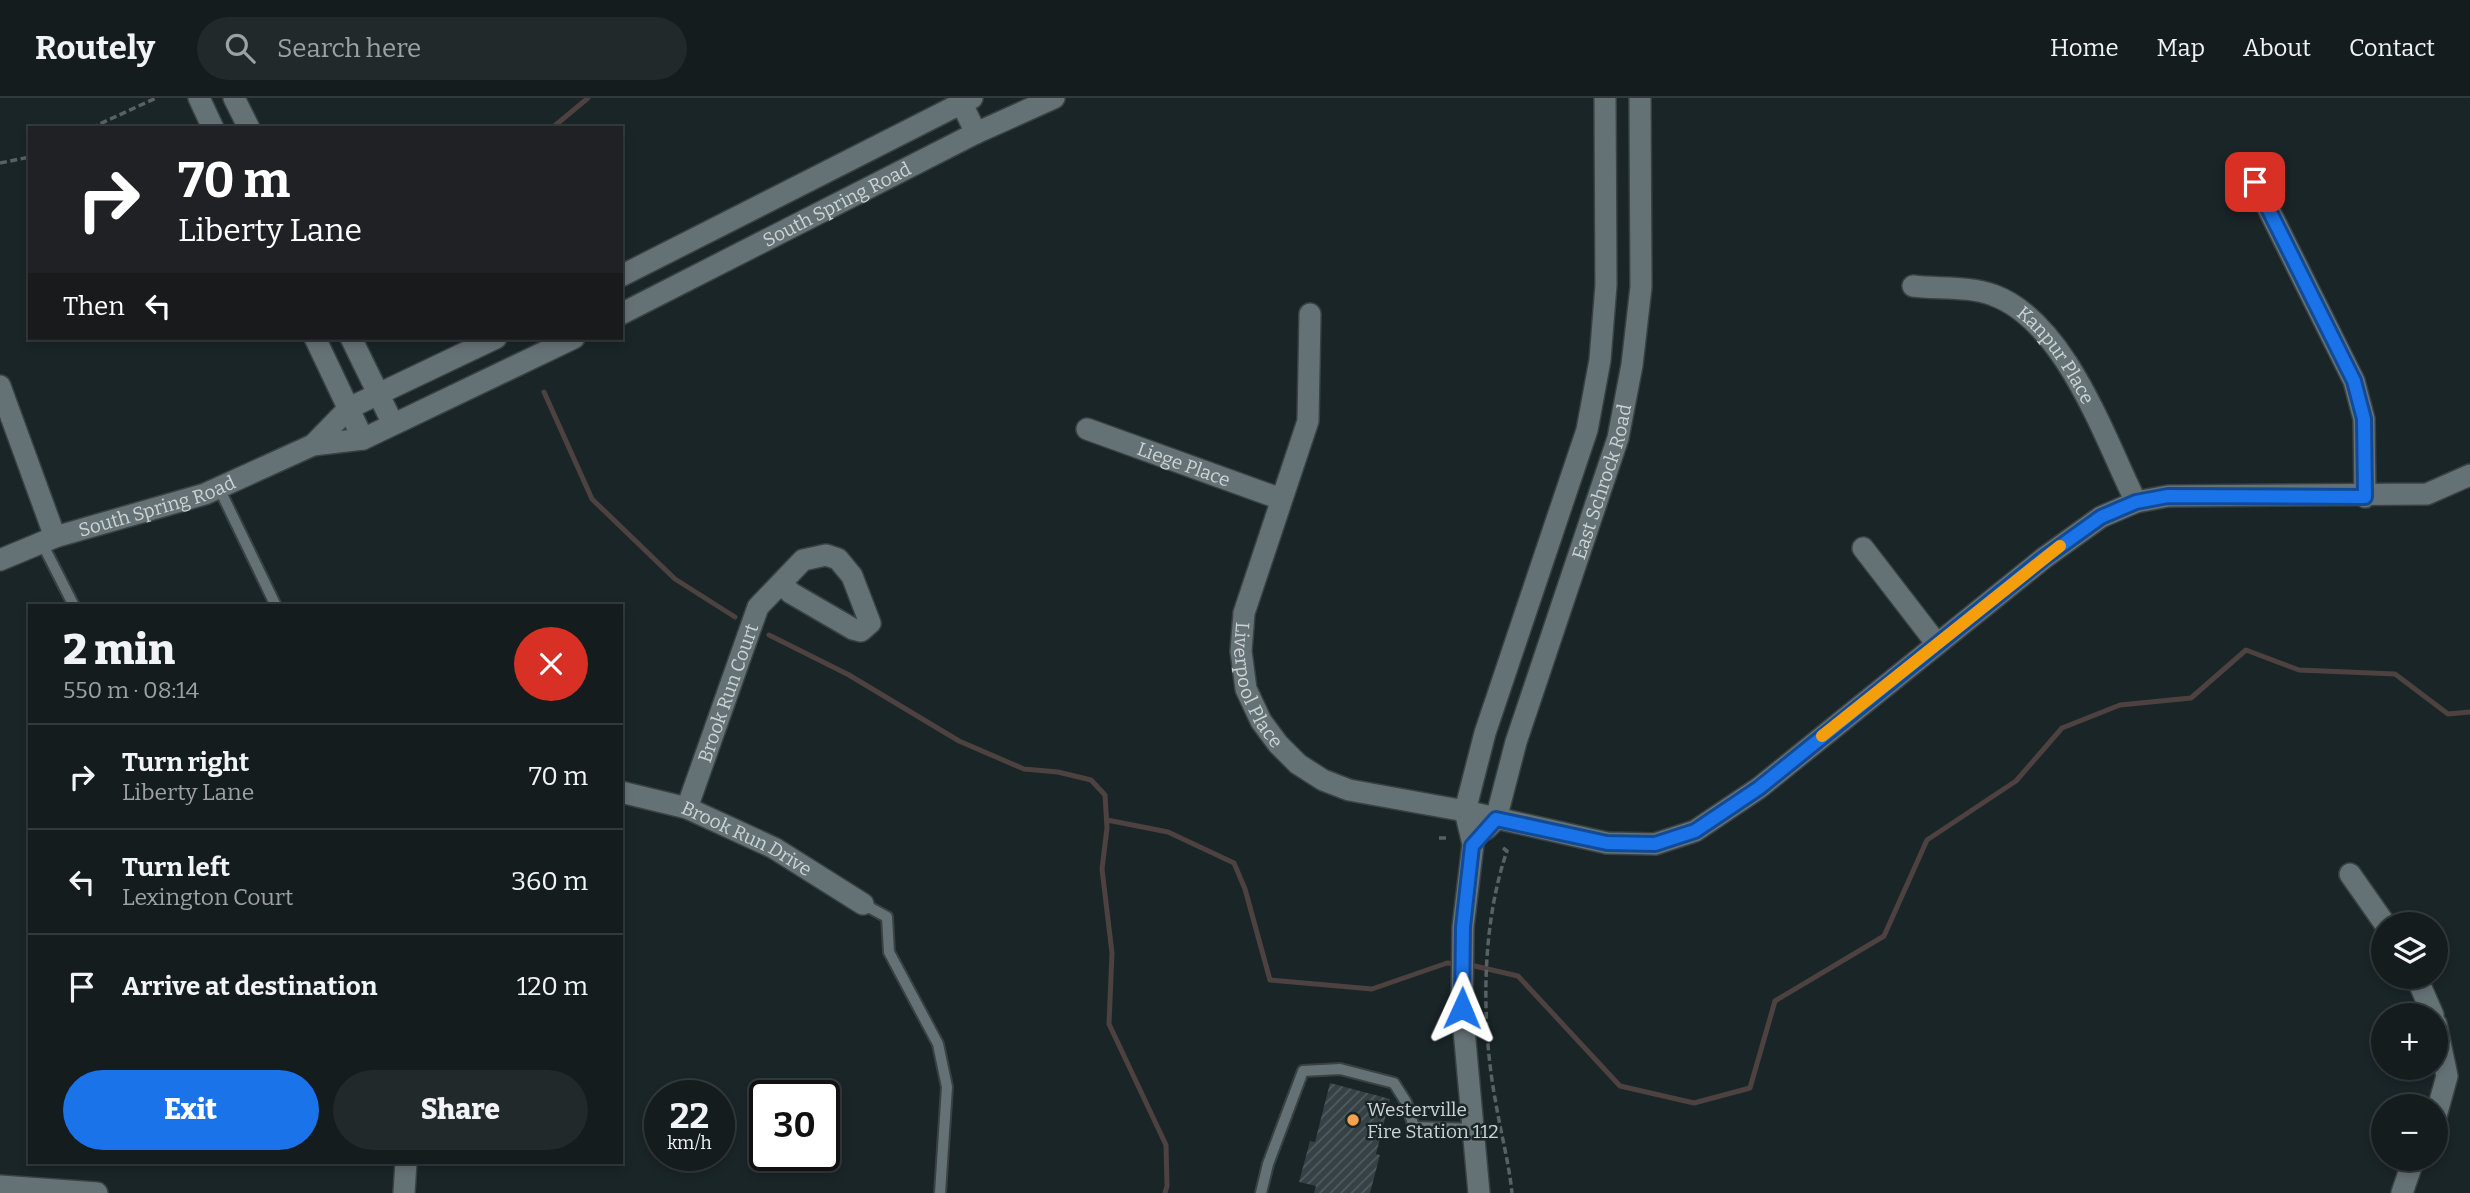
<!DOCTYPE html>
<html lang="en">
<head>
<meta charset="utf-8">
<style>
	body { margin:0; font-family:Bitter,serif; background:#21292b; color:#f1f3f6; height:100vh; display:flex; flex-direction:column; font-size:26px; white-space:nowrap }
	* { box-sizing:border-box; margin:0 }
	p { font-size:23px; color:#9da1a4 }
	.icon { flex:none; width:38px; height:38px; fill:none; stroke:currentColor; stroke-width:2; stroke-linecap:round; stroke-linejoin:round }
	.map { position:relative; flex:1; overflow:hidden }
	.details { position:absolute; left:28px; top:506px; width:595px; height:560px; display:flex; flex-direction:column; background:#141c1e; border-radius:0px; box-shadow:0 4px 10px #0003,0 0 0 2px #333a3c }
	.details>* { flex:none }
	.hud { position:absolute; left:28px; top:28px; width:595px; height:214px; border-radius:0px; box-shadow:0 4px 10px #0003,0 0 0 2px #333a3c; background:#202124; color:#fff; overflow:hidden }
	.tools { position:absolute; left:2371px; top:814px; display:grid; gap:14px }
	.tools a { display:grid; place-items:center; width:77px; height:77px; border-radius:50%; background:#141c1e; box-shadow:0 4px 10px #0003,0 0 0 2px #333a3c; font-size:35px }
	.speed { position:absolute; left:644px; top:982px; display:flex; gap:14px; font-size:35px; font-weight:700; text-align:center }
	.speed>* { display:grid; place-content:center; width:91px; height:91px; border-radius:50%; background:#141c1e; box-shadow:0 4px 10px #0003,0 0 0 2px #333a3c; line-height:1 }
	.speed small { font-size:18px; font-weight:400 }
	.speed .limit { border:4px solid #111; border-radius:10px; background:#fff; color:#111 }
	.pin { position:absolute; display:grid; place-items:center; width:60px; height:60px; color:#fff; margin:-30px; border-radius:14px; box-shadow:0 4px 10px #0006 }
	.me { position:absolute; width:77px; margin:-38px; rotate:1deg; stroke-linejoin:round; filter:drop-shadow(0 0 5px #0008) }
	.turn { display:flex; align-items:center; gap:24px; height:147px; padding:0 35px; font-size:32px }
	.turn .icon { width:91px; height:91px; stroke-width:2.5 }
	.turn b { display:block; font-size:49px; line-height:60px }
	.then { display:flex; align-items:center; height:66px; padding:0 35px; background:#0003; gap:14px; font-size:26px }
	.round { display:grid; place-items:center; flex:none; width:74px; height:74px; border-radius:37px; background:#21292b }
	.summary { display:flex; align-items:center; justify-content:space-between; height:119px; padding:0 35px }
	h1 { font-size:42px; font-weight:800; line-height:52px }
	.button { display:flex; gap:14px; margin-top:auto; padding:14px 35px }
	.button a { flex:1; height:80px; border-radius:42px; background:#1a73e8; color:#fff; font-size:28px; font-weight:800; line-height:80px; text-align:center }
	.button a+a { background:#21292b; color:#f1f3f6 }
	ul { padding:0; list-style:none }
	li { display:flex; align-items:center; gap:21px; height:105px; padding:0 35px; border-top:2px solid #333a3c }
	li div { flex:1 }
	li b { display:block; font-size:26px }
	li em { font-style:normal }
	header { display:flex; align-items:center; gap:42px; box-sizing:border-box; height:98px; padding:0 35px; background:#141c1e; border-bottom:2px solid #333a3c }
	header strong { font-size:33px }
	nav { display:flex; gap:38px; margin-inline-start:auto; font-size:24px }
	.search { width:490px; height:63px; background:#21292b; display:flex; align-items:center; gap:18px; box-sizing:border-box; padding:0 24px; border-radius:38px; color:#9da1a4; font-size:26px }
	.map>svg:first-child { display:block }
</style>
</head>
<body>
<header>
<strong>Routely</strong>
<div class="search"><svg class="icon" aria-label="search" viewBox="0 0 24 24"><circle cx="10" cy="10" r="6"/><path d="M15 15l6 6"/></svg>Search here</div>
<nav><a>Home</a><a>Map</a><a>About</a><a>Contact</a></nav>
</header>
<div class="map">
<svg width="2470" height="1095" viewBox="0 0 2470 1095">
	<defs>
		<pattern id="building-hatch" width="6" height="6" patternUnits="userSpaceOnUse" patternTransform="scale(1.75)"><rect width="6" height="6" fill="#354144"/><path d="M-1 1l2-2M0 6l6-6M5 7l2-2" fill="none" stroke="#515c5e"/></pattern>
	</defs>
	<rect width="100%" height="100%" fill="#1a2528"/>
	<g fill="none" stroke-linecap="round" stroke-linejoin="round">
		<!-- stream -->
		<path stroke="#4d4240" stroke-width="5" d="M 552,30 L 588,0
			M 544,294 L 592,401 L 675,481 L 735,519
			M 769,537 L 849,577 L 959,643 L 1024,671 L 1058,674 L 1091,682 L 1105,697 L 1107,730 L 1102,771 L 1112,855 L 1109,926 L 1166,1047 L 1167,1088 L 1165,1095
			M 1107,722 L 1168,734 L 1234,765 L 1245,791 L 1270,882 L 1372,891 L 1447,865 L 1457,866
			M 1466,866 L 1518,878 L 1620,988 L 1694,1005 L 1750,990 L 1775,903 L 1884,838 L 1927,742 L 2016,683 L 2062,630 L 2120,607 L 2191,600 L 2246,552 L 2299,572 L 2395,576 L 2448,616 L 2470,614"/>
	</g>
	<!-- building -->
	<path fill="url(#building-hatch)" d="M 1330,985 L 1390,1001 L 1376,1056 L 1380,1057 L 1370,1095 L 1314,1095 L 1316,1088 L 1299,1084 L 1310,1043 L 1315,1044 Z"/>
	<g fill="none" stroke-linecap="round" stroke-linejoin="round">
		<defs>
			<path id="lane" d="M 219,390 L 276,508
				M 42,445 L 74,508
				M 863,806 L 887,819 L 889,854 L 938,946 L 947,989 L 940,1095
				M 1261,1095 L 1268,1066 L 1303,973 L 1340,971 L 1394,985 L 1406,1004 L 1414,1029 L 1473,1031"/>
			<g id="street">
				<path d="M 959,0 L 976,35"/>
				<path d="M 2255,84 L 2354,283 L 2364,321 L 2365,399"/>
				<path id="s1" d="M 1913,188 C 1938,191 1970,188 1993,197 C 2065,223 2104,339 2136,404"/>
				<path id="s2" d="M 1310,216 L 1308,323 L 1244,515 L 1241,553 L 1246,591 L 1261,623 L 1278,646 L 1298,666 L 1323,682 L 1349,692 L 1465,713 L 1607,745 L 1655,746 L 1695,733 L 1759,690 L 2044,460 L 2101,419 L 2136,404 L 2168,398 L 2427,396 L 2470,377"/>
				<path d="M 0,288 L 55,439"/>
				<path id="s3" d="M 1087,331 L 1281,401"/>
				<path d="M 1863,450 L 1937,546"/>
				<path id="s4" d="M 621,694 L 687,710 L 774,750 L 863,806"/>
				<path id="s5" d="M 687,710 L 758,509 L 803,462 L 826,457 L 838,461 L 852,478 L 870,525 L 861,533 L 853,531 L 791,495 L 781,485"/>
				<path id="s6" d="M 1486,731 L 1496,721 L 1516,644 L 1618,340 L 1632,267 L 1641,189 L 1640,0"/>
				<path d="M 2350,776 L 2385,826"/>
				<path d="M 2416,878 L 2433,917"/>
				<path d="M 2436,926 L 2447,978 L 2436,1018"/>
				<path d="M 404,1095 L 406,1064"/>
				<path d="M 1479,1095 L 1462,910 L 1463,829 L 1473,746 L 1465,713 L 1485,635 L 1587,332 L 1600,262 L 1606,187 L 1605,0"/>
				<path d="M 2402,1095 L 2414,1060"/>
			</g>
			<g id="secondary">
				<path d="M 199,0 L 213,30"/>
				<path d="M 234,0 L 249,30"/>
				<path d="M 621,178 L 972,0"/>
				<path id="s7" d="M 621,216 L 976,35 L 1054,0"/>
				<path d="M 315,240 L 363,341"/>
				<path d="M 351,240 L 393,326"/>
				<path d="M 313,347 L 349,310 L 496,240"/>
				<path id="s8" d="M 0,462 L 55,439 L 205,396 L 313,347 L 363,341 L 574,240"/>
				<path d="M 0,1088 L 97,1095"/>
			</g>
		</defs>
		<!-- lane casing -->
		<use href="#lane" stroke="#394143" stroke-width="14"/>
		<!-- street casing -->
		<use href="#street" stroke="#394143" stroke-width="24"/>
		<!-- secondary casing -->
		<use href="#secondary" stroke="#394143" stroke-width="24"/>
		<!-- path -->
		<path stroke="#586264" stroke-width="3.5" stroke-dasharray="7 3.5" stroke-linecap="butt" d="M 91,30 L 156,0
			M 0,65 L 30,59
			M 1439,740 L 1446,740
			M 1503,750 L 1507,753 C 1481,828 1481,927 1496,1006 C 1501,1036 1509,1065 1512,1095"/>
		<!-- lane -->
		<use href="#lane" stroke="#657275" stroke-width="10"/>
		<!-- street -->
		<use href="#street" stroke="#657275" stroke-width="21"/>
		<!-- secondary -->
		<use href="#secondary" stroke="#657275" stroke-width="21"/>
	</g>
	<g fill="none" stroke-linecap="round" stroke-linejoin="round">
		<defs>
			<path id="route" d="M 1462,910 L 1463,829 L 1472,748 L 1496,721 L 1607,745 L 1655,746 L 1695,733 L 1759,690 L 2044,460 L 2101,419 L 2136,404 L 2168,398 L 2365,399 L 2364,321 L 2354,283 L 2255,84"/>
		</defs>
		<!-- route casing -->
		<use href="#route" stroke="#114b97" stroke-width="18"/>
		<!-- route -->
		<use href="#route" stroke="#1a73e8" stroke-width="12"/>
		<!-- slow -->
		<path stroke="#f59e0b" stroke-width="12" d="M 1822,638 L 2060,448"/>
	</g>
	<!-- markers -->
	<circle fill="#f9a04c" stroke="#1a2528" stroke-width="2.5" cx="1353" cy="1022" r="7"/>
	<g text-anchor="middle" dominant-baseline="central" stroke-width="5" stroke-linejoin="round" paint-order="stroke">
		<!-- street labels -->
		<g font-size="19" fill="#ccd3d4" stroke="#1a2528">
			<text stroke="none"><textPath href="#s7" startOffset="242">South Spring Road</textPath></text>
			<text stroke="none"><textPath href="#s1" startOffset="170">Kanpur Place</textPath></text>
			<text stroke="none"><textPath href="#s3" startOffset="103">Liege Place</textPath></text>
			<text stroke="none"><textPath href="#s6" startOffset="368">East Schrock Road</textPath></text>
			<text stroke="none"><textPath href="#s8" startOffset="166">South Spring Road</textPath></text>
			<text stroke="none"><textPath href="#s2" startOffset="385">Liverpool Place</textPath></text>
			<text stroke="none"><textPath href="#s5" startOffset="122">Brook Run Court</textPath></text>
			<text stroke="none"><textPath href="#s4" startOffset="135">Brook Run Drive</textPath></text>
		</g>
		<!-- poi labels -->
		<g font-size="19" fill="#ccd3d4" stroke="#1a2528" text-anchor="start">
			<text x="1367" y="1011">Westerville<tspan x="1367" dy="22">Fire Station 112</tspan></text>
		</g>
	</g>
</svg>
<div class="tools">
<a><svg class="icon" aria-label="layers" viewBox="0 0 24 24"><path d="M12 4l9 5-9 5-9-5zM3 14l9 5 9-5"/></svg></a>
<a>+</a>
<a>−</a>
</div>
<div class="speed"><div>22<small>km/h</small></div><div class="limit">30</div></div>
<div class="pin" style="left:2255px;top:84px;background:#d93025"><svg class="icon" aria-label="arrive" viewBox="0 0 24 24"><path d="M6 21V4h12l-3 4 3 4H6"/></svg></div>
<svg class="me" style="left:1462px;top:910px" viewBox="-20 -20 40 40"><path d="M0-17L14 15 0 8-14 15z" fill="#1a73e8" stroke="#fff" stroke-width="4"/></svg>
<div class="hud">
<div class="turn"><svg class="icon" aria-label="right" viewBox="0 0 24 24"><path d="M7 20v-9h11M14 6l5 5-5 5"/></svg><div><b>70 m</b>Liberty Lane</div></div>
<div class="then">Then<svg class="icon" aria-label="left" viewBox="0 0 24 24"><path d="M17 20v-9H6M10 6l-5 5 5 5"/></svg></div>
</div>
<section class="details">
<div class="summary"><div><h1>2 min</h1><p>550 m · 08:14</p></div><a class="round" style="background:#d93025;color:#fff"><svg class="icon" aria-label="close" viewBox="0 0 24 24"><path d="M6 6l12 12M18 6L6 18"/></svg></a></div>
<ul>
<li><svg class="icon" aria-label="right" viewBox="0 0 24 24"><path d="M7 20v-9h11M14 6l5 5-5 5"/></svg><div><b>Turn right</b><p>Liberty Lane</p></div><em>70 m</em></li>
<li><svg class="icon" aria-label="left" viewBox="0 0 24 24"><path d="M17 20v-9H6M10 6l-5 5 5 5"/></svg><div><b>Turn left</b><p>Lexington Court</p></div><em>360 m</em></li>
<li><svg class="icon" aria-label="arrive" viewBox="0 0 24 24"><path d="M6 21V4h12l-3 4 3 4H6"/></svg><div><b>Arrive at destination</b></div><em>120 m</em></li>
</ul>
<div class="button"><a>Exit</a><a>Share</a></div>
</section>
</div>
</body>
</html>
